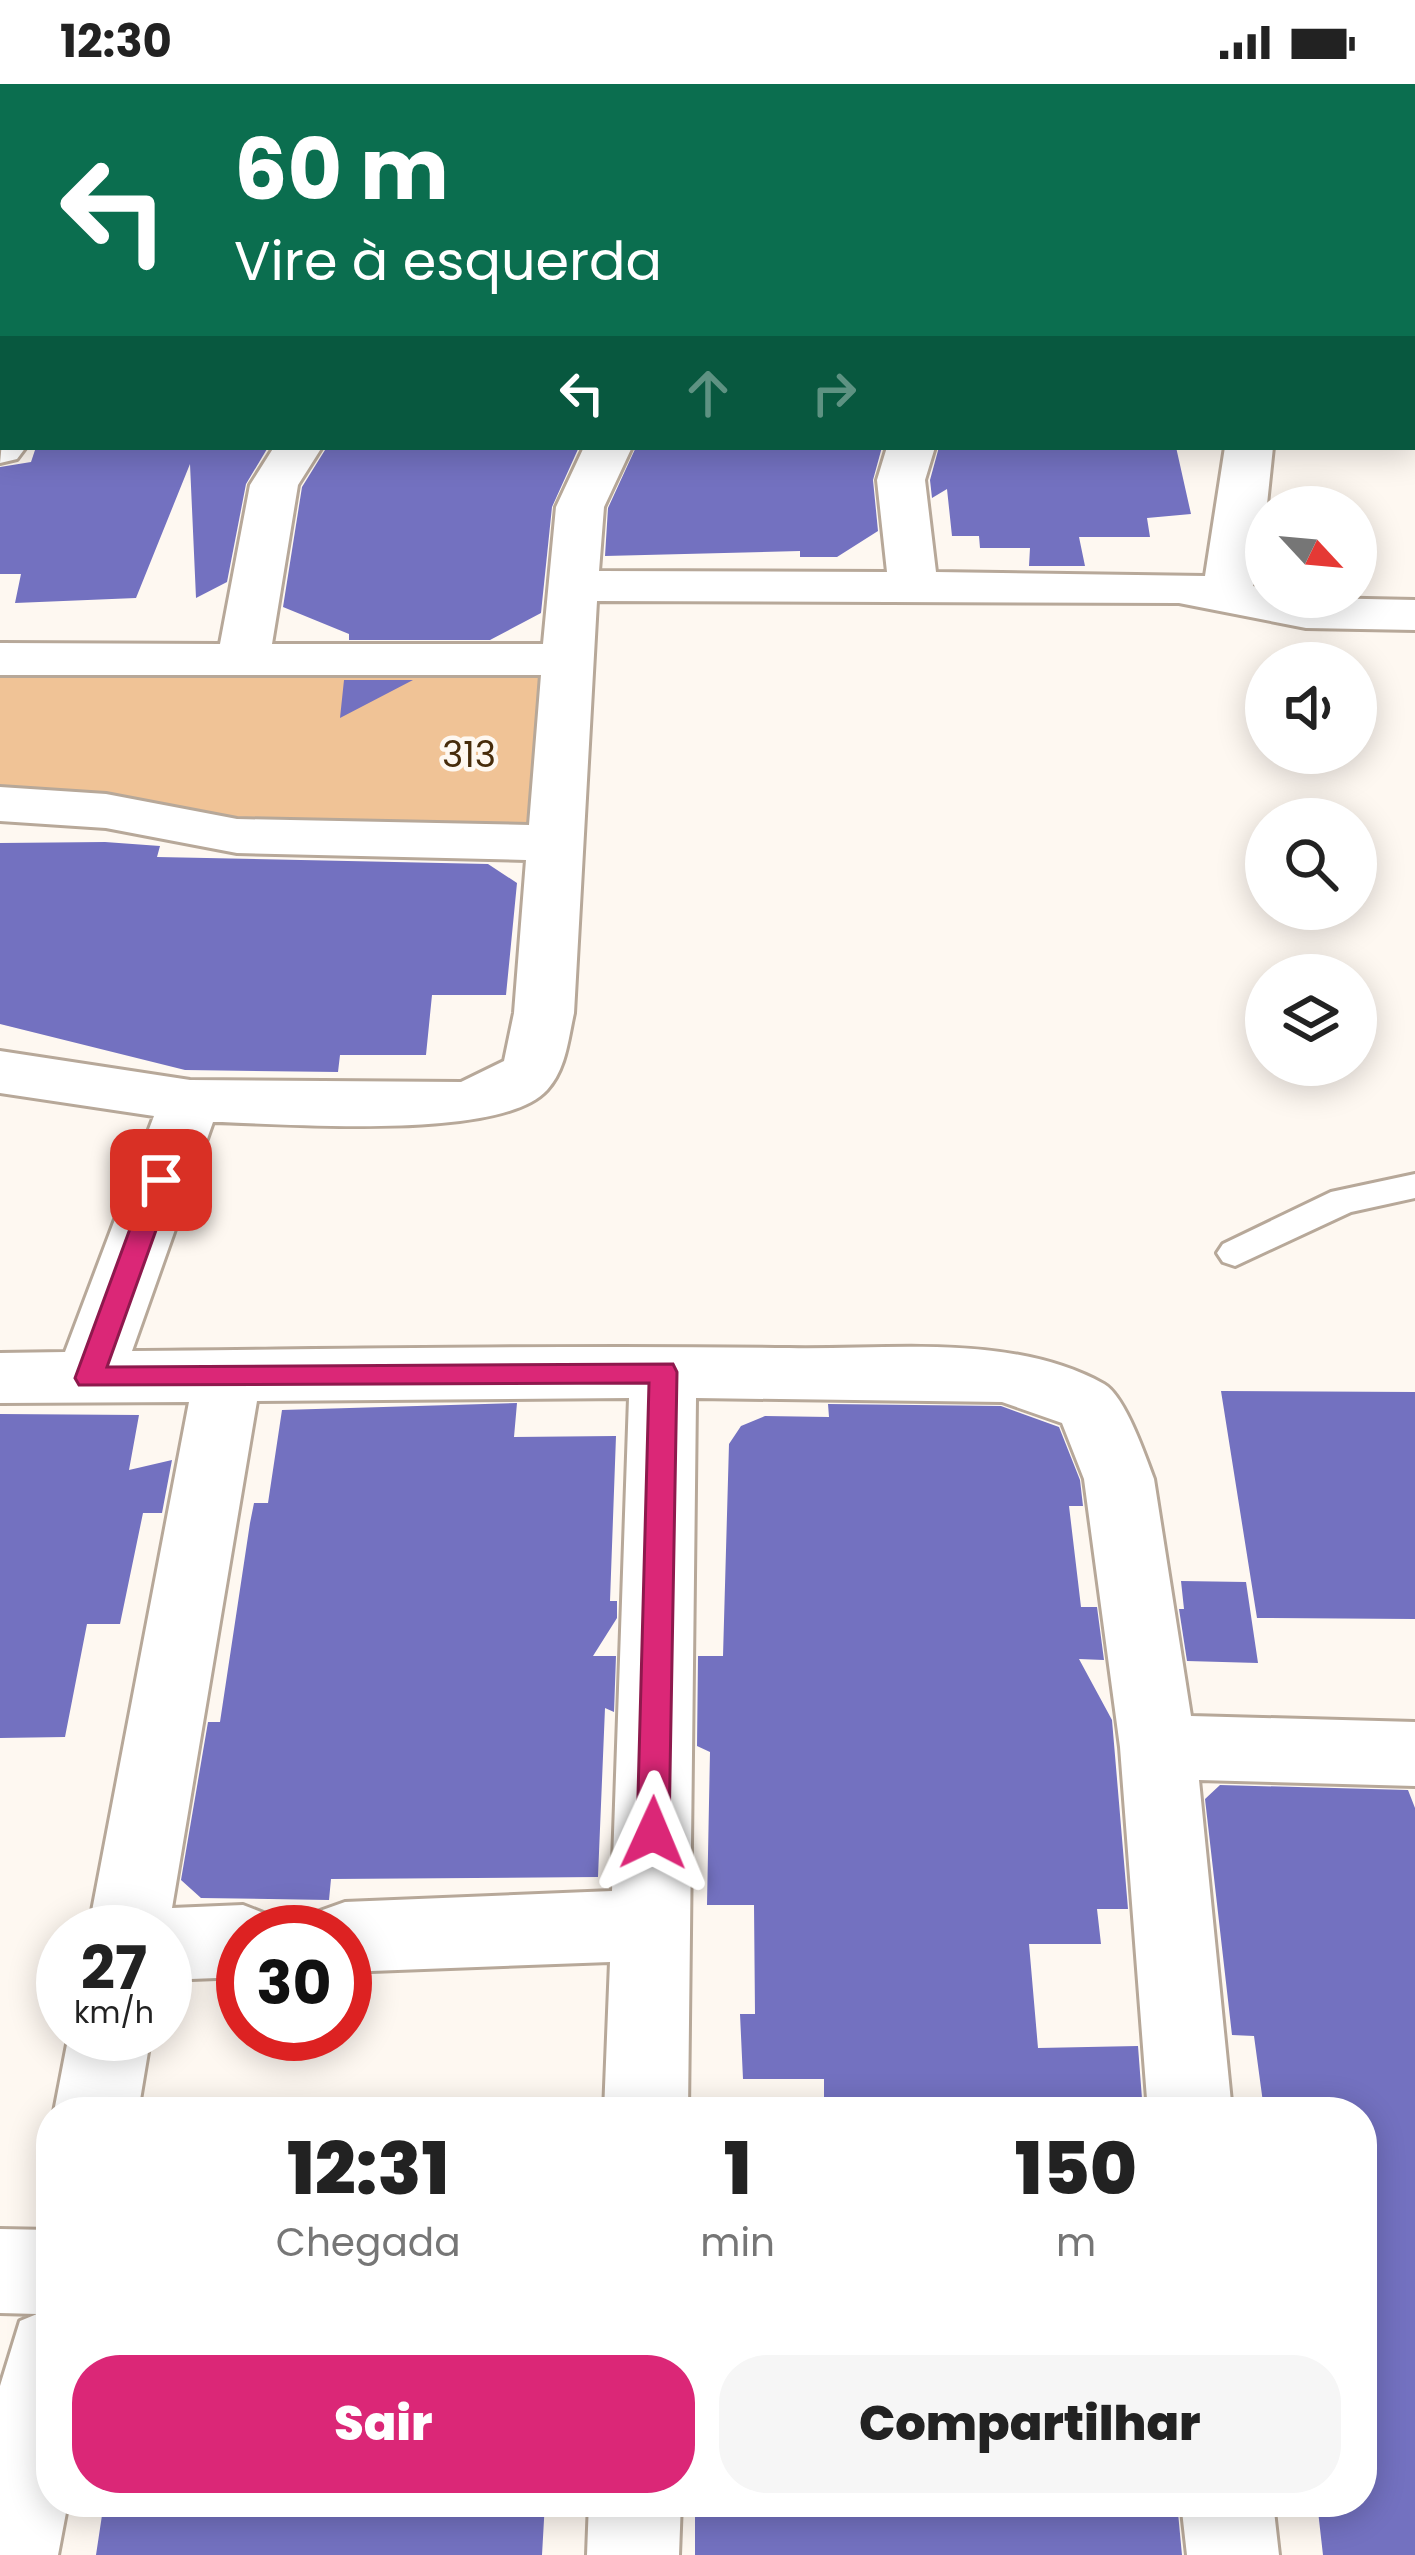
<!DOCTYPE html>
<html lang="pt">
<head>
<meta charset="utf-8">
<style>
	body { margin:0; font-family:Poppins,sans-serif; background:#f6f6f6; color:#222; height:100vh; display:flex; flex-direction:column; font-size:45px; white-space:nowrap }
	* { box-sizing:border-box; margin:0 }
	p { font-size:39px; color:#767676 }
	.icon { flex:none; width:66px; height:66px; fill:none; stroke:currentColor; stroke-width:2; stroke-linecap:round; stroke-linejoin:round }
	.map { position:relative; flex:1; overflow:hidden }
	.panel { position:absolute; left:36px; top:2013px; width:1341px; height:420px; display:flex; flex-direction:column; background:#fff; border-radius:48px; box-shadow:0 6px 30px #0003 }
	.panel>* { flex:none }
	.guide { position:absolute; left:0px; top:0px; width:1416px; height:366px; box-shadow:0 6px 30px #0003; background:#0b6e4f; color:#fff; overflow:hidden }
	.needle { width:78px; rotate:116deg }
	.tools { position:absolute; left:1245px; top:402px; display:grid; gap:24px }
	.tools a { display:grid; place-items:center; width:132px; height:132px; border-radius:50%; background:#fff; box-shadow:0 6px 30px #0003; font-size:60px }
	.speed { position:absolute; left:36px; top:1821px; display:flex; gap:24px; font-size:60px; font-weight:700; text-align:center }
	.speed>* { display:grid; place-content:center; width:156px; height:156px; border-radius:50%; background:#fff; box-shadow:0 6px 30px #0003; line-height:1 }
	.speed small { font-size:30px; font-weight:400 }
	.speed .limit { border:18px solid #d22; background:#fff; color:#111 }
	.pin { position:absolute; display:grid; place-items:center; width:102px; height:102px; color:#fff; margin:-51px; border-radius:24px; box-shadow:0 6px 18px #0006 }
	.me { position:absolute; width:132px; margin:-66px; rotate:1deg; stroke-linejoin:round; filter:drop-shadow(0 0 9px #0008) }
	.turn { display:flex; align-items:center; gap:42px; height:252px; padding:0 36px; font-size:54px }
	.turn .icon { width:156px; height:156px; stroke-width:2.5 }
	.turn b { display:block; font-size:84px; line-height:102px }
	.lanes { display:flex; align-items:center; height:114px; padding:0 36px; background:#0003; justify-content:center; gap:60px; direction:ltr }
	.lanes .off { opacity:.35 }
	.eta { display:flex; justify-content:space-evenly; align-items:center; height:204px; text-align:center }
	.eta b { font-size:72px; font-weight:800; line-height:84px }
	.primary-button { display:flex; gap:24px; margin-top:auto; padding:24px 36px }
	.primary-button a { flex:1; height:138px; border-radius:48px; background:#db2777; color:#fff; font-size:48px; font-weight:800; line-height:138px; text-align:center }
	.primary-button a+a { background:#f6f6f6; color:#222 }
	.status { display:flex; justify-content:space-between; align-items:center; height:84px; padding:0 60px; background:#fff; direction:ltr }
	.status svg { height:33px; fill:currentColor }
	.map>svg:first-child { display:block }
</style>
</head>
<body>
<div class="status"><b>12:30</b><svg viewBox="0 0 49 12"><path d="M0 12V9h3v3zM5 12V6h3v6zM10 12V3h3v9zM15 12V0h3v12zM26 1h20v11H26zM47 4h2v5h-2z"/></svg></div>
<div class="map">
<svg width="1415" height="2471" viewBox="0 0 1415 2471">
	<rect width="100%" height="100%" fill="#fef8f1"/>
	<!-- green -->
	<path fill="#f0c396" d="M 0,566 L 578,571 L 560,771 L 0,727 Z"/>
	<!-- building -->
	<path fill="#7371c0" d="M 36,363 L 267,365 L 246,400 L 227,498 L 196,514 L 190,380 L 136,514 L 15,519 L 21,490 L 0,490 L 0,383 L 31,378 Z
		M 360,363 L 579,363 L 552,423 L 541,529 L 490,556 L 349,556 L 349,550 L 283,523 L 302,403 L 325,366 Z
		M 636,363 L 882,363 L 873,396 L 878,447 L 837,473 L 800,473 L 800,467 L 605,472 L 608,424 Z
		M 939,363 L 1176,363 L 1191,430 L 1147,434 L 1150,453 L 1079,453 L 1085,482 L 1029,482 L 1030,464 L 980,464 L 979,452 L 952,452 L 947,405 L 932,414 L 930,396 Z
		M 344,596 L 413,596 L 340,634 Z
		M 105,758 L 160,762 L 157,773 L 488,780 L 517,799 L 506,911 L 432,911 L 426,971 L 340,971 L 338,988 L 185,986 L 0,940 L 0,759 Z
		M 1221,1307 L 1415,1308 L 1415,1535 L 1257,1534 Z
		M 517,1319 L 514,1353 L 616,1352 L 610,1517 L 617,1517 L 617,1534 L 593,1572 L 616,1572 L 614,1628 L 605,1624 L 598,1793 L 331,1795 L 329,1816 L 201,1814 L 181,1796 L 208,1638 L 220,1638 L 250,1439 L 254,1419 L 268,1419 L 282,1326 Z
		M 828,1320 L 1001,1322 L 1059,1343 L 1080,1396 L 1083,1422 L 1069,1422 L 1081,1523 L 1097,1523 L 1104,1576 L 1079,1575 L 1112,1636 L 1128,1825 L 1097,1825 L 1101,1860 L 1029,1860 L 1038,1964 L 1138,1962 L 1143,2028 L 824,2028 L 824,1995 L 743,1995 L 740,1930 L 755,1930 L 754,1821 L 707,1821 L 710,1668 L 697,1662 L 698,1572 L 723,1572 L 729,1360 L 741,1342 L 765,1332 L 829,1333 Z
		M 0,1330 L 139,1331 L 129,1386 L 172,1376 L 162,1429 L 143,1429 L 120,1540 L 87,1540 L 65,1653 L 0,1654 Z
		M 1181,1497 L 1246,1498 L 1258,1579 L 1187,1577 L 1179,1525 L 1184,1525 Z
		M 1220,1701 L 1408,1706 L 1415,1724 L 1415,2471 L 1323,2471 L 1317,2418 L 1362,2418 L 1362,2027 L 1264,2026 L 1254,1952 L 1232,1951 L 1205,1715 Z
		M 104,2418 L 545,2418 L 542,2471 L 96,2471 Z
		M 695,2418 L 1177,2418 L 1182,2471 L 695,2471 Z"/>
	<g fill="none" stroke-linecap="round" stroke-linejoin="round">
		<defs>
			<path id="lane" d="M 1413,302 L 1415,302 L 1415,318 L 1413,318 Z
				M 1415,1090 L 1415,1114 L 1351,1128 L 1235,1182 L 1223,1178 L 1217,1169 L 1223,1160 L 1331,1108 Z"/>
			<path id="street" d="M 341,0 L 381,0 L 381,3 L 341,3 Z
				M 588,0 L 628,0 L 628,3 L 588,3 Z
				M 849,0 L 889,0 L 889,3 L 849,3 Z
				M 1119,0 L 1159,0 L 1160,3 L 1120,3 Z
				M 1271,0 L 1318,0 L 1320,3 L 1273,3 Z
				M 1413,26 L 1415,26 L 1415,51 L 1413,51 Z
				M 0,120 L 3,120 L 3,146 L 0,146 Z
				M 3,348 L 3,363 L 26,363 L 17,375 L 0,379 Z
				M 274,363 L 322,363 L 298,401 L 272,560 L 543,560 L 556,423 L 584,363 L 632,363 L 604,423 L 599,487 L 887,488 L 877,396 L 887,363 L 935,363 L 925,396 L 936,488 L 1205,492 L 1225,363 L 1273,363 L 1262,468 L 1253,502 L 1266,505 L 1266,513 L 1415,516 L 1415,546 L 1306,544 L 1179,519 L 597,517 L 574,929 C 568,956 566,985 547,1006 C 500,1058 284,1039 213,1038 L 132,1267 C 350,1265 570,1261 789,1264 C 890,1266 1012,1249 1104,1300 C 1125,1312 1145,1371 1154,1395 L 1191,1632 L 1415,1638 L 1415,1702 L 1199,1696 L 1232,2028 L 1148,2028 L 1120,1663 L 1084,1395 L 1062,1339 L 1002,1318 L 696,1314 L 688,2028 L 604,2028 L 610,1878 L 345,1888 L 345,1848 L 308,1848 L 317,1828 L 345,1818 L 612,1807 L 629,1314 L 257,1317 L 172,1824 L 243,1821 L 271,1832 L 279,1848 L 243,1848 L 243,1893 L 165,1896 L 165,1848 L 88,1848 L 189,1318 L 0,1319 L 0,1269 L 65,1268 L 154,1032 L 0,1009 L 0,967 L 190,996 L 461,998 L 504,977 L 514,929 L 526,776 L 237,769 L 106,744 L 0,737 L 0,703 L 106,710 L 237,735 L 529,741 L 541,591 L 0,591 L 0,559 L 220,560 L 250,401 Z
				M 69,1950 L 151,1950 L 138,2028 L 54,2028 Z
				M 0,2145 L 51,2146 L 51,2418 L 68,2418 L 58,2471 L 0,2471 L 0,2302 L 20,2237 L 37,2230 L 0,2229 Z
				M 589,2418 L 681,2418 L 679,2471 L 587,2471 Z
				M 1181,2418 L 1273,2418 L 1279,2471 L 1187,2471 Z"/>
		</defs>
		<!-- lane casing -->
		<use href="#lane" stroke="#b7a899" stroke-width="6"/>
		<!-- street casing -->
		<use href="#street" stroke="#b7a899" stroke-width="6"/>
		<!-- lane -->
		<use href="#lane" fill="#fff" fill-rule="evenodd"/>
		<!-- street -->
		<use href="#street" fill="#fff" fill-rule="evenodd"/>
	</g>
	<!-- route -->
	<path fill="#db2777" stroke="#8e194d" stroke-width="3" d="M 161,1087 L 174,1096 L 107,1283 L 673,1280 L 677,1288 L 669,1749 L 664,1758 L 653,1763 L 642,1758 L 637,1749 L 649,1299 L 79,1301 L 75,1294 L 148,1096 Z"/>
	<g text-anchor="middle" dominant-baseline="central" stroke-width="9" stroke-linejoin="round" paint-order="stroke">
		<!-- park labels -->
		<g font-size="36" fill="#472c0b" stroke="#fef8f1">
			<text x="469" y="670">313</text>
		</g>
	</g>
</svg>
<div class="tools">
<a><svg class="needle" viewBox="-14 -14 28 28"><path d="M0-13l5 13h-10z" fill="#e53935"/><path d="M0 13l5-13h-10z" fill="#767676"/></svg></a>
<a><svg class="icon" aria-label="sound" viewBox="0 0 24 24"><path d="M4 9h4l5-4v14l-5-4H4zM17 9q2 3 0 6"/></svg></a>
<a><svg class="icon" aria-label="search" viewBox="0 0 24 24"><circle cx="10" cy="10" r="6"/><path d="M15 15l6 6"/></svg></a>
<a><svg class="icon" aria-label="layers" viewBox="0 0 24 24"><path d="M12 4l9 5-9 5-9-5zM3 14l9 5 9-5"/></svg></a>
</div>
<div class="speed"><div>27<small>km/h</small></div><div class="limit">30</div></div>
<div class="pin" style="left:161px;top:1096px;background:#d93025"><svg class="icon" aria-label="arrive" viewBox="0 0 24 24"><path d="M6 21V4h12l-3 4 3 4H6"/></svg></div>
<svg class="me" style="left:653px;top:1749px" viewBox="-20 -20 40 40"><path d="M0-17L14 15 0 8-14 15z" fill="#db2777" stroke="#fff" stroke-width="4"/></svg>
<div class="guide">
<div class="turn"><svg class="icon" aria-label="left" viewBox="0 0 24 24"><path d="M17 20v-9H6M10 6l-5 5 5 5"/></svg><div><b>60 m</b>Vire à esquerda</div></div>
<div class="lanes"><svg class="icon" aria-label="left" viewBox="0 0 24 24"><path d="M17 20v-9H6M10 6l-5 5 5 5"/></svg><svg class="icon off" aria-label="ahead" viewBox="0 0 24 24"><path d="M12 20V5M6 11l6-6 6 6"/></svg><svg class="icon off" aria-label="right" viewBox="0 0 24 24"><path d="M7 20v-9h11M14 6l5 5-5 5"/></svg></div>
</div>
<section class="panel">
<div class="eta">
<div><b>12:31</b><p>Chegada</p></div>
<div><b>1</b><p>min</p></div>
<div><b>150</b><p>m</p></div>
</div>
<div class="primary-button"><a>Sair</a><a>Compartilhar</a></div>
</section>
</div>
</body>
</html>
